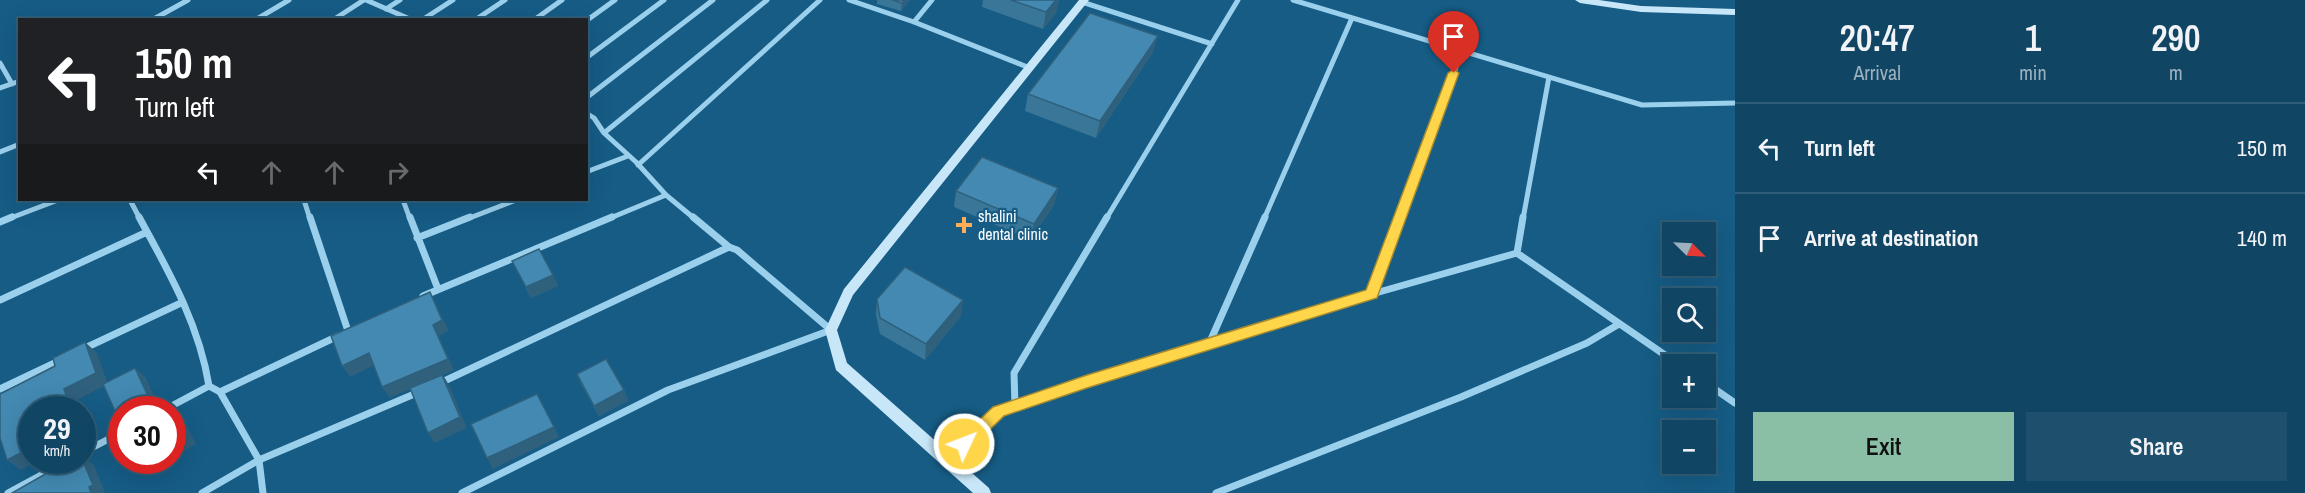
<!DOCTYPE html>
<html lang="en">
<head>
<meta charset="utf-8">
<style>
	body { margin:0; font-family:"Archivo Narrow",sans-serif; background:#1e4f6d; color:#f1f3f6; height:100vh; display:flex; flex-direction:column; font-size:22px; white-space:nowrap }
	* { box-sizing:border-box; margin:0 }
	p { font-size:20px; color:#9cb1bf }
	.icon { flex:none; width:33px; height:33px; fill:none; stroke:currentColor; stroke-width:2; stroke-linecap:round; stroke-linejoin:round }
	.map { position:relative; flex:1; overflow:hidden }
	.panel { display:flex; flex-direction:column; background:#104564; width:570px }
	.panel>* { flex:none }
	.guide { position:absolute; left:18px; top:18px; width:570px; height:183px; border-radius:0px; box-shadow:0 6px 24px #0002,0 0 0 2px #305d78; background:#202124; color:#fff; overflow:hidden }
	.needle { width:39px; rotate:114deg }
	.tools { position:absolute; left:1662px; top:222px; display:grid; gap:12px }
	.tools a { display:grid; place-items:center; width:54px; height:54px; border-radius:0px; background:#104564; box-shadow:0 6px 24px #0002,0 0 0 2px #305d78; font-size:30px }
	.speed { position:absolute; left:18px; top:396px; display:flex; gap:12px; font-size:30px; font-weight:700; text-align:center }
	.speed>* { display:grid; place-content:center; width:78px; height:78px; border-radius:50%; background:#104564; box-shadow:0 6px 24px #0002,0 0 0 2px #305d78; line-height:1 }
	.speed small { font-size:15px; font-weight:400 }
	.speed .limit { border:9px solid #d22; background:#fff; color:#111 }
	.pin { position:absolute; display:grid; place-items:center; width:51px; height:51px; color:#fff; margin:-62px -26px; border-radius:50% 50% 50% 0; rotate:-45deg; box-shadow:0 0 6px #0007 }
	.pin .icon { rotate:45deg }
	.me { position:absolute; width:66px; margin:-33px; rotate:47deg; stroke-linejoin:round; filter:drop-shadow(0 0 4px #0008) }
	.turn { display:flex; align-items:center; gap:21px; height:126px; padding:0 18px; font-size:27px }
	.turn .icon { width:78px; height:78px; stroke-width:2.5 }
	.turn b { display:block; font-size:42px; line-height:51px }
	.lanes { display:flex; align-items:center; height:57px; padding:0 18px; background:#0003; justify-content:center; gap:30px; direction:ltr }
	.lanes .off { opacity:.35 }
	.eta { display:flex; justify-content:space-evenly; align-items:center; height:102px; text-align:center }
	.eta b { font-size:36px; font-weight:600; line-height:42px }
	.button { display:flex; gap:12px; margin-top:auto; padding:12px 18px }
	.button a { flex:1; height:69px; border-radius:0px; background:#8abfa5; color:#111; font-size:24px; font-weight:600; line-height:69px; text-align:center }
	.button a+a { background:#1e4f6d; color:#f1f3f6 }
	ul { padding:0; list-style:none }
	li { display:flex; align-items:center; gap:18px; height:90px; padding:0 18px; border-top:2px solid #305d78 }
	li div { flex:1 }
	li b { display:block; font-size:22px }
	li em { font-style:normal }
	main { display:flex; flex:1; min-height:0 }
	.map>svg:first-child { display:block }
</style>
</head>
<body>
<main>
<div class="map">
<svg width="1735" height="493" viewBox="0 0 1735 493">
	<rect width="100%" height="100%" fill="#165c85"/>
	<g fill="none" stroke-linecap="round" stroke-linejoin="round">
		<!-- street-far1 -->
		<path stroke="#9bd0ed" stroke-width="5" d="M 366,0 L 412,20
			M 849,0 L 914,22 L 1030,68
			M 1293,0 L 1642,105 L 1735,103
			M 1082,2 L 1212,44
			M 386,9 L 400,0
			M 152,20 L 188,0
			M 255,20 L 289,0
			M 333,20 L 364,0
			M 422,20 L 453,0
			M 475,20 L 505,0
			M 534,20 L 562,0
			M 586,21 L 615,0
			M 914,22 L 932,0
			M 586,58 L 664,0
			M 0,63 L 12,84
			M 0,88 L 20,81
			M 586,98 L 713,0
			M 586,113 L 594,118 L 604,133 L 636,162 L 666,195 L 695,219
			M 604,133 L 767,0
			M 0,152 L 20,144
			M 638,165 L 820,0
			M 586,172 L 628,156
			M 130,200 L 140,219
			M 304,200 L 310,219
			M 403,200 L 410,219
			M 8,219 L 58,200
			M 467,219 L 516,200
			M 608,219 L 666,195
			M 1106,219 L 1238,0
			M 1264,219 L 1352,18
			M 1400,219 L 1462,51
			M 1523,219 L 1549,77"/>
		<!-- street -->
		<path stroke="#9bd0ed" stroke-width="7" d="M 139,217 C 169,272 199,324 209,386 L 220,392 L 338,336
			M 310,217 L 348,331
			M 410,217 L 438,289
			M 1523,217 L 1517,253 L 1678,364
			M 0,222 L 12,217
			M 417,238 L 470,217
			M 1372,294 L 1400,217
			M 423,296 L 612,217
			M 0,300 L 147,232
			M 1209,344 L 1265,217
			M 83,349 L 183,302
			M 440,383 L 729,247
			M 1706,383 L 1735,403
			M 0,389 L 61,360
			M 220,392 L 259,460 L 263,493
			M 1015,406 L 1014,373 L 1107,217
			M 164,410 L 209,386
			M 82,453 L 122,432
			M 950,461 L 964,444 L 999,411 L 1372,294 L 1517,253
			M 8,493 L 69,460
			M 202,493 L 259,460 L 419,392
			M 462,493 L 668,390 L 831,330 L 737,250 L 729,247 L 693,217
			M 1216,493 L 1461,397 L 1587,343 L 1619,324"/>
		<!-- secondary -->
		<path fill="#c7e7f9" fill-rule="evenodd" d="M 1079,0 L 1089,0 L 853,295 L 837,330 L 847,363 L 989,488 L 991,493 L 973,493 L 836,370 L 825,330 L 844,289 Z
			M 1575,0 L 1599,0 L 1641,6 L 1735,9 L 1735,15 L 1641,12 L 1580,3 Z"/>
	</g>
	<!-- wall -->
	<path fill="#3a7698" d="M 877,0 L 910,0 L 901,11 L 877,4 Z
		M 983,0 L 1059,0 L 1056,13 L 1043,29 L 982,7 Z
		M 1153,52 L 1096,138 L 1025,111 L 1028,94 Z
		M 1058,188 L 1054,205 L 1030,240 L 954,207 L 956,191 Z
		M 512,261 L 553,275 L 558,286 L 531,298 Z
		M 877,299 L 961,316 L 925,360 L 880,334 L 876,315 Z
		M 577,374 L 624,390 L 628,401 L 599,416 L 581,384 Z"/>
	<!-- shaded-wall -->
	<path fill="#2f607c" d="M 904,0 L 910,0 L 901,11 L 902,3 Z
		M 1056,0 L 1059,0 L 1056,13 L 1043,29 L 1046,12 Z
		M 1158,36 L 1153,52 L 1096,138 L 1100,121 Z
		M 1058,188 L 1054,205 L 1030,240 L 1034,224 Z
		M 553,275 L 558,286 L 531,298 L 526,287 Z
		M 430,292 L 436,304 L 449,331 L 439,336 L 454,370 L 443,375 L 449,385 L 467,428 L 435,443 L 428,433 L 442,375 L 390,398 L 382,387 Z
		M 963,300 L 961,316 L 925,360 L 926,344 Z
		M 85,342 L 97,353 L 108,384 L 77,400 L 80,410 L 71,410 L 64,389 Z
		M 369,353 L 377,364 L 350,377 L 342,366 Z
		M 135,368 L 146,378 L 159,407 L 159,410 L 153,410 L 147,401 Z
		M 624,390 L 628,401 L 599,416 L 594,406 Z
		M 130,403 L 137,410 L 122,410 L 122,417 L 115,411 Z
		M 171,406 L 182,417 L 196,444 L 172,458 Z
		M 82,416 L 89,433 L 82,437 Z
		M 554,427 L 559,437 L 493,469 L 487,458 Z
		M 32,447 L 32,460 L 39,460 L 21,470 L 7,460 Z
		M 82,456 L 94,465 L 105,493 L 91,493 L 89,487 Z"/>
	<!-- building -->
	<path fill="#4389b1" stroke="#2f607c" stroke-width="1.5" d="M 892,0 L 904,0 L 902,3 Z
		M 1011,0 L 1056,0 L 1046,12 Z
		M 1090,13 L 1158,36 L 1100,121 L 1028,94 Z
		M 982,157 L 1058,188 L 1034,224 L 956,191 Z
		M 539,249 L 553,275 L 526,287 L 512,261 Z
		M 905,267 L 963,300 L 926,344 L 880,318 L 877,299 Z
		M 430,292 L 442,320 L 433,325 L 448,359 L 382,387 L 369,353 L 342,366 L 331,336 Z
		M 85,342 L 96,373 L 64,389 L 71,410 L 32,410 L 32,447 L 7,460 L 0,438 L 0,394 L 55,366 L 53,358 Z
		M 606,359 L 624,390 L 594,406 L 577,374 Z
		M 135,368 L 148,396 L 147,401 L 153,410 L 133,410 L 130,403 L 115,411 L 103,384 Z
		M 442,375 L 460,417 L 428,433 L 410,388 Z
		M 537,394 L 554,427 L 487,458 L 471,424 Z
		M 171,406 L 172,410 L 165,410 Z
		M 172,410 L 185,434 L 172,441 Z
		M 82,459 L 93,485 L 89,487 L 91,493 L 12,493 L 70,460 L 82,460 Z"/>
	<!-- route -->
	<path fill="#ffd54a" stroke="#a68a30" stroke-width="1.5" d="M 1454,69 L 1459,73 L 1377,298 L 1087,388 L 1004,416 L 970,449 L 964,451 L 959,449 L 956,444 L 959,439 L 993,407 L 1087,375 L 1366,290 L 1448,73 Z"/>
	<!-- markers -->
	<path fill="#ffad57" stroke="#165c85" stroke-width="2" d="M961 216h6v6h6v6h-6v6h-6v-6h-6v-6h6z"/>
	<g text-anchor="middle" dominant-baseline="central" stroke-width="4.5" stroke-linejoin="round" paint-order="stroke">
		<!-- poi labels -->
		<g font-size="16" fill="#fff" stroke="#165c85" text-anchor="start">
			<text x="978" y="216">shalini<tspan x="978" dy="18">dental clinic</tspan></text>
		</g>
	</g>
</svg>
<div class="tools">
<a><svg class="needle" viewBox="-14 -14 28 28"><path d="M0-13l5 13h-10z" fill="#e53935"/><path d="M0 13l5-13h-10z" fill="#9cb1bf"/></svg></a>
<a><svg class="icon" aria-label="search" viewBox="0 0 24 24"><circle cx="10" cy="10" r="6"/><path d="M15 15l6 6"/></svg></a>
<a>+</a>
<a>−</a>
</div>
<div class="speed"><div>29<small>km/h</small></div><div class="limit">30</div></div>
<div class="pin" style="left:1454px;top:73px;background:#d93025"><svg class="icon" aria-label="arrive" viewBox="0 0 24 24"><path d="M6 21V4h12l-3 4 3 4H6"/></svg></div>
<svg class="me" style="left:964px;top:444px" viewBox="-20 -20 40 40"><circle r="17" fill="#ffd54a" stroke="#fff" stroke-width="3"/><path d="M0-11L8 9 0 5-8 9z" fill="#fff"/></svg>
<div class="guide">
<div class="turn"><svg class="icon" aria-label="left" viewBox="0 0 24 24"><path d="M17 20v-9H6M10 6l-5 5 5 5"/></svg><div><b>150 m</b>Turn left</div></div>
<div class="lanes"><svg class="icon" aria-label="left" viewBox="0 0 24 24"><path d="M17 20v-9H6M10 6l-5 5 5 5"/></svg><svg class="icon off" aria-label="ahead" viewBox="0 0 24 24"><path d="M12 20V5M6 11l6-6 6 6"/></svg><svg class="icon off" aria-label="ahead" viewBox="0 0 24 24"><path d="M12 20V5M6 11l6-6 6 6"/></svg><svg class="icon off" aria-label="right" viewBox="0 0 24 24"><path d="M7 20v-9h11M14 6l5 5-5 5"/></svg></div>
</div>
</div>
<section class="panel">
<div class="eta">
<div><b>20:47</b><p>Arrival</p></div>
<div><b>1</b><p>min</p></div>
<div><b>290</b><p>m</p></div>
</div>
<ul>
<li><svg class="icon" aria-label="left" viewBox="0 0 24 24"><path d="M17 20v-9H6M10 6l-5 5 5 5"/></svg><div><b>Turn left</b></div><em>150 m</em></li>
<li><svg class="icon" aria-label="arrive" viewBox="0 0 24 24"><path d="M6 21V4h12l-3 4 3 4H6"/></svg><div><b>Arrive at destination</b></div><em>140 m</em></li>
</ul>
<div class="button"><a>Exit</a><a>Share</a></div>
</section>
</main>
</body>
</html>
